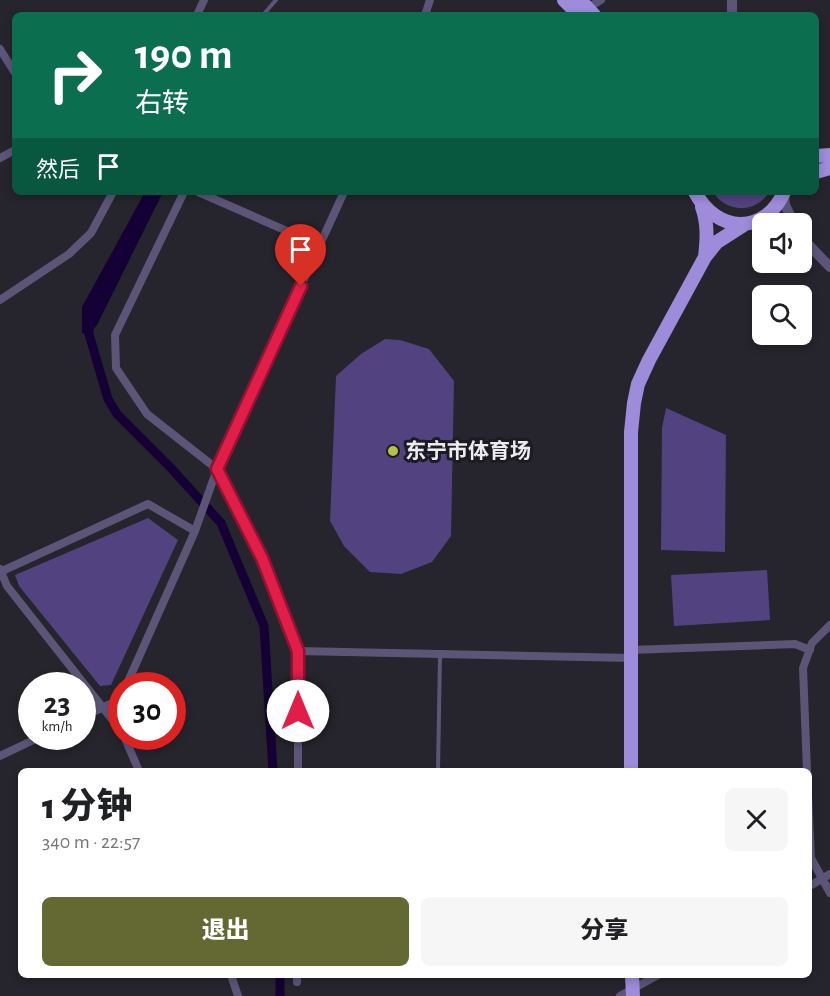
<!DOCTYPE html>
<html lang="zh">
<head>
<meta charset="utf-8">
<style>
	body { margin:0; font-family:"Alegreya Sans","Noto Sans SC",sans-serif; background:#f6f6f6; color:#202124; height:100vh; display:flex; flex-direction:column; font-size:22px; white-space:nowrap }
	* { box-sizing:border-box; margin:0 }
	p { font-size:20px; color:#757577 }
	.icon { flex:none; width:33px; height:33px; fill:none; stroke:currentColor; stroke-width:2; stroke-linecap:round; stroke-linejoin:round }
	.map { position:relative; flex:1; overflow:hidden }
	.side { position:absolute; left:18px; top:768px; width:794px; height:210px; display:flex; flex-direction:column; background:#fff; border-radius:9px; box-shadow:0 3px 9px #0003 }
	.side>* { flex:none }
	.top-card { position:absolute; left:12px; top:12px; width:807px; height:183px; border-radius:9px; box-shadow:0 3px 9px #0003; background:#0b6e4f; color:#fff; overflow:hidden }
	.tools { position:absolute; left:752px; top:213px; display:grid; gap:12px }
	.tools a { display:grid; place-items:center; width:60px; height:60px; border-radius:9px; background:#fff; box-shadow:0 3px 9px #0003; font-size:30px }
	.speed { position:absolute; left:18px; top:672px; display:flex; gap:12px; font-size:30px; font-weight:700; text-align:center }
	.speed>* { display:grid; place-content:center; width:78px; height:78px; border-radius:50%; background:#fff; box-shadow:0 3px 9px #0003; line-height:1 }
	.speed small { font-size:15px; font-weight:400 }
	.speed .limit { border:9px solid #d22; background:#fff; color:#111 }
	.pin { position:absolute; display:grid; place-items:center; width:51px; height:51px; color:#fff; margin:-62px -26px; border-radius:50% 50% 50% 0; rotate:-45deg; box-shadow:0 0 6px #0007 }
	.pin .icon { rotate:45deg }
	.me { position:absolute; width:66px; margin:-33px; rotate:0deg; stroke-linejoin:round; filter:drop-shadow(0 0 4px #0008) }
	.turn { display:flex; align-items:center; gap:21px; height:126px; padding:0 24px; font-size:27px }
	.turn .icon { width:78px; height:78px; stroke-width:2.5 }
	.turn b { display:block; font-size:42px; line-height:51px }
	.then { display:flex; align-items:center; height:57px; padding:0 24px; background:#0003; gap:12px; font-size:22px }
	.round { display:grid; place-items:center; flex:none; width:63px; height:63px; border-radius:9px; background:#f6f6f6 }
	.head { display:flex; align-items:center; justify-content:space-between; height:102px; padding:0 24px }
	h1 { font-size:36px; font-weight:800; line-height:45px }
	.primary-button { display:flex; gap:12px; margin-top:auto; padding:12px 24px }
	.primary-button a { flex:1; height:69px; border-radius:9px; background:#646934; color:#fff; font-size:24px; font-weight:800; line-height:69px; text-align:center }
	.primary-button a+a { background:#f6f6f6; color:#202124 }
	.map>svg:first-child { display:block }
</style>
</head>
<body>
<div class="map">
<svg width="830" height="996" viewBox="0 0 830 996">
	<rect width="100%" height="100%" fill="#26242c"/>
	<!-- green -->
	<path fill="#52427f" d="M 713,192 L 769,192 C 756,214 726,213 713,192 Z
		M 385,339 L 400,340 L 429,349 L 454,381 L 451,536 L 432,562 L 401,574 L 370,572 L 344,546 L 330,521 L 336,376 L 361,354 Z
		M 666,408 L 726,435 L 725,552 L 661,550 L 662,428 Z
		M 148,518 L 178,540 L 111,685 L 100,686 L 19,586 L 15,575 Z
		M 767,570 L 770,620 L 674,626 L 671,575 Z"/>
	<!-- water -->
	<path fill="#140034" d="M 145,192 L 163,192 L 97,325 L 89,334 L 82,333 L 82,307 Z"/>
	<g fill="none" stroke-linecap="round" stroke-linejoin="round">
		<!-- canal -->
		<path stroke="#140034" stroke-width="9" d="M 89,322 L 89,334 L 108,399 L 117,414 L 170,467 L 221,523 L 264,626 L 273,771
			M 280,996 L 280,975"/>
		<!-- service -->
		<path stroke="#5c5578" stroke-width="4" d="M 263,15 L 276,0
			M 438,771 L 440,655"/>
		<!-- minor -->
		<path stroke="#5c5578" stroke-width="8" d="M 584,10 L 601,0
			M 197,15 L 204,0
			M 425,15 L 430,0
			M 0,49 L 15,73
			M 0,158 L 15,150
			M 184,192 L 115,335 L 116,368 L 147,414 L 217,469 L 262,558 L 298,651 L 298,771
			M 198,192 L 319,245
			M 0,300 L 69,254 L 91,233 L 113,192
			M 0,569 L 7,586 L 122,732
			M 0,572 L 148,504 L 195,531
			M 631,650 L 795,644 L 810,650
			M 298,651 L 631,658
			M 126,686 L 195,531 L 217,469 L 344,192
			M 82,717 L 119,700
			M 120,728 L 119,700 L 122,694
			M 124,736 L 139,771
			M 0,756 L 42,736
			M 807,771 L 803,668 L 812,643 L 830,625
			M 808,794 L 811,858 L 830,893
			M 808,887 L 830,874
			M 231,975 L 238,996
			M 297,982 L 297,975
			M 620,996 L 658,975"/>
		<!-- tertiary -->
		<path stroke="#5c5578" stroke-width="10" d="M 732,15 L 732,0
			M 784,194 L 785,205 L 794,224
			M 803,239 L 830,267"/>
		<!-- trunk -->
		<path stroke="#9e8bda" stroke-width="14" d="M 564,0 L 579,15
			M 580,0 L 594,15
			M 816,156 L 830,155
			M 816,172 L 830,168
			M 695,192 C 716,233 765,236 784,192
			M 702,207 C 708,224 707,239 705,257 L 717,242 L 745,224
			M 631,771 L 631,432 L 634,403 L 638,384 L 649,360 L 705,257
			M 632,975 L 633,996"/>
	</g>
	<g fill="none" stroke-linecap="round" stroke-linejoin="round">
		<defs>
			<path id="route" d="M 298,711 L 298,651 L 262,558 L 217,469 L 301,286"/>
		</defs>
		<!-- route casing -->
		<use href="#route" stroke="#92132f" stroke-width="15"/>
		<!-- route -->
		<use href="#route" stroke="#e11d48" stroke-width="10"/>
	</g>
	<!-- markers -->
	<circle fill="#b7c148" stroke="#1c1b22" stroke-width="2" cx="393" cy="451" r="6"/>
	<g text-anchor="middle" dominant-baseline="central" stroke-width="6" stroke-linejoin="round" paint-order="stroke">
		<!-- poi labels -->
		<g font-size="21" font-weight="bold" fill="#ecebf0" stroke="#1c1b22" text-anchor="start">
			<text x="405" y="451">东宁市体育场</text>
		</g>
	</g>
</svg>
<div class="tools">
<a><svg class="icon" aria-label="sound" viewBox="0 0 24 24"><path d="M4 9h4l5-4v14l-5-4H4zM17 9q2 3 0 6"/></svg></a>
<a><svg class="icon" aria-label="search" viewBox="0 0 24 24"><circle cx="10" cy="10" r="6"/><path d="M15 15l6 6"/></svg></a>
</div>
<div class="speed"><div>23<small>km/h</small></div><div class="limit">30</div></div>
<div class="pin" style="left:301px;top:286px;background:#d93025"><svg class="icon" aria-label="arrive" viewBox="0 0 24 24"><path d="M6 21V4h12l-3 4 3 4H6"/></svg></div>
<svg class="me" style="left:298px;top:711px" viewBox="-20 -20 40 40"><circle r="19" fill="#fff"/><path d="M0-13L10 11 0 6-10 11z" fill="#e11d48"/></svg>
<div class="top-card">
<div class="turn"><svg class="icon" aria-label="right" viewBox="0 0 24 24"><path d="M7 20v-9h11M14 6l5 5-5 5"/></svg><div><b>190 m</b>右转</div></div>
<div class="then">然后<svg class="icon" aria-label="arrive" viewBox="0 0 24 24"><path d="M6 21V4h12l-3 4 3 4H6"/></svg></div>
</div>
<section class="side">
<div class="head"><div><h1>1 分钟</h1><p>340 m · 22:57</p></div><a class="round"><svg class="icon" aria-label="close" viewBox="0 0 24 24"><path d="M6 6l12 12M18 6L6 18"/></svg></a></div>
<div class="primary-button"><a>退出</a><a>分享</a></div>
</section>
</div>
</body>
</html>
